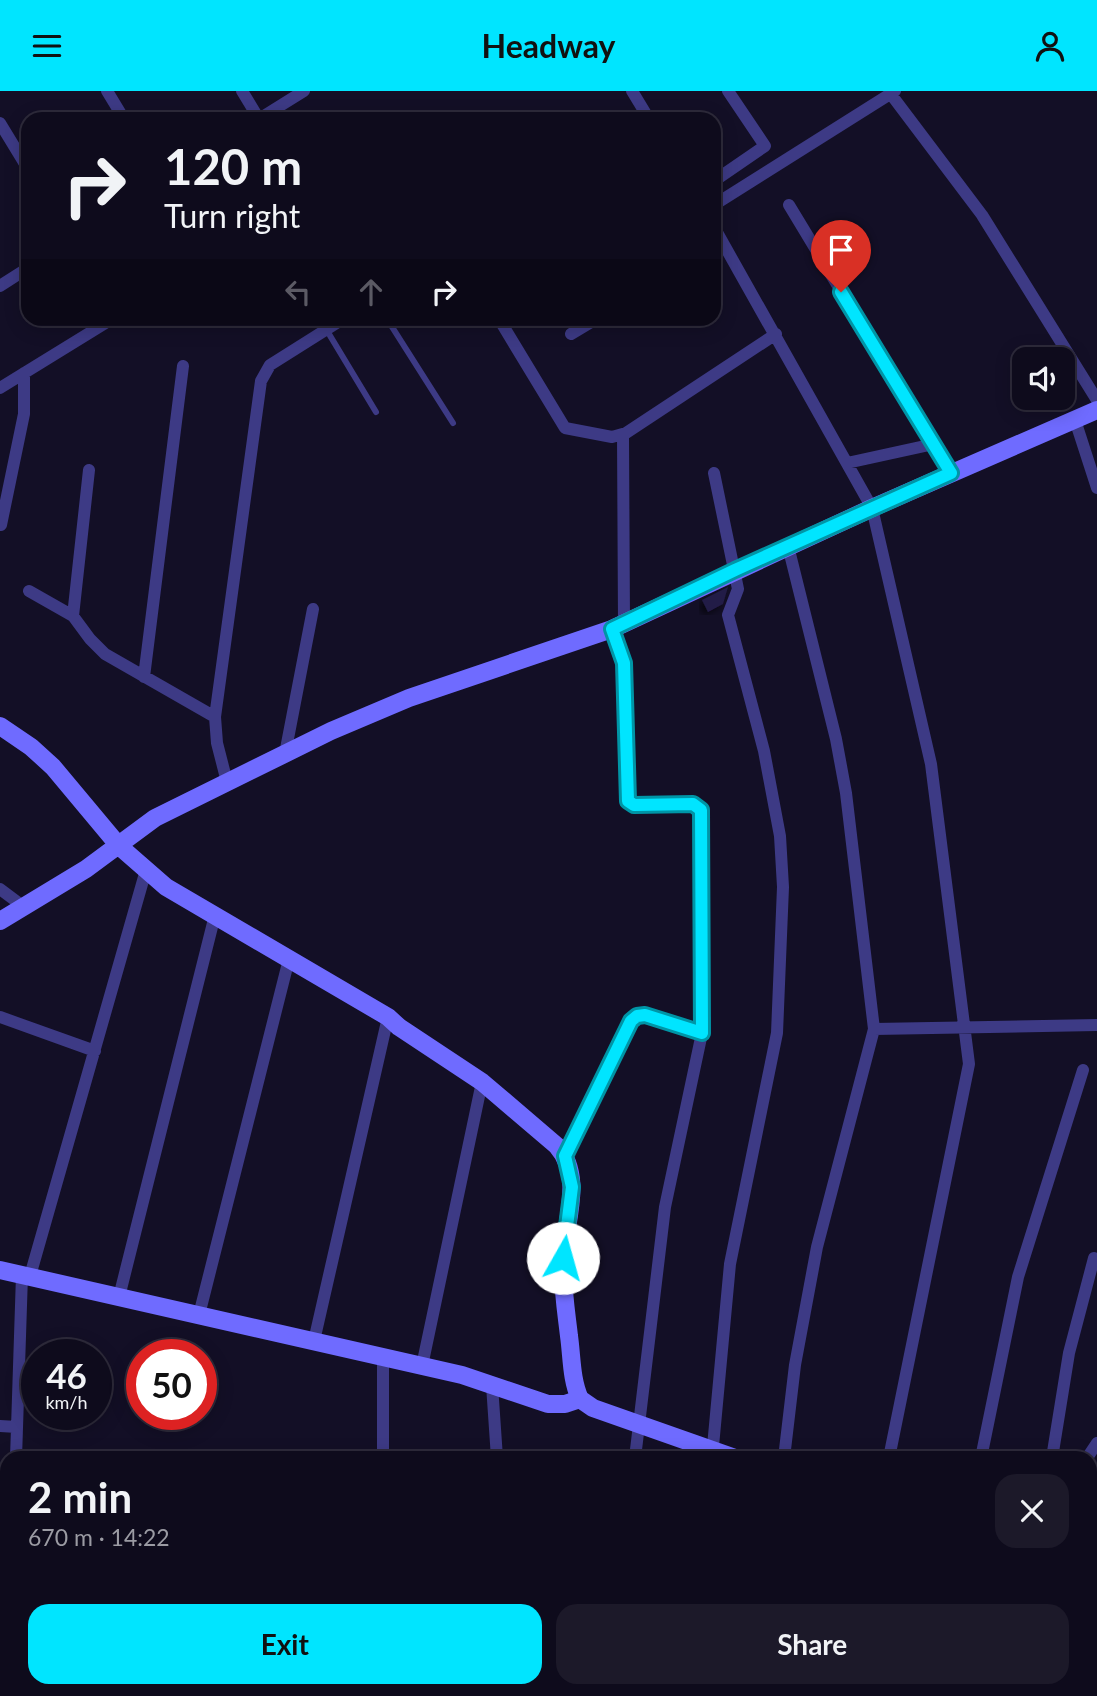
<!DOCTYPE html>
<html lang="en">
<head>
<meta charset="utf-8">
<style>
	body { margin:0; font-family:Lato,sans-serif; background:#1c1929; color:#f1f3f6; height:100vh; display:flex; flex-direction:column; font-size:26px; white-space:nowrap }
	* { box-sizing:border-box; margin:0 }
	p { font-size:23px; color:#9b9ba3 }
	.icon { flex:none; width:38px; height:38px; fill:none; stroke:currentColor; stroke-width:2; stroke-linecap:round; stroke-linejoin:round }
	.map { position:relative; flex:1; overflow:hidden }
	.panel { position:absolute; left:0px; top:1360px; width:1097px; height:247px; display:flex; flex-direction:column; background:#0e0b1c; border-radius:21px 21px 0 0; box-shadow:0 4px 18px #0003,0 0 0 2px #2e2b3b }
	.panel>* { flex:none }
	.hud { position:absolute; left:21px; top:21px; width:700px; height:214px; border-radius:21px; box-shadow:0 4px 18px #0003,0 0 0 2px #2e2b3b; background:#0e0b1c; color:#f1f3f6; overflow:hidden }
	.controls { position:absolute; left:1012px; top:256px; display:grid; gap:14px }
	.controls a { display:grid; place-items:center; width:63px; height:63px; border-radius:14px; background:#0e0b1c; box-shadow:0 4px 18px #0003,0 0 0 2px #2e2b3b; font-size:35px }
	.speed { position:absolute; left:21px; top:1248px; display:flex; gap:14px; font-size:35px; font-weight:700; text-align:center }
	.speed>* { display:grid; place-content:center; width:91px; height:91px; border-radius:50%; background:#0e0b1c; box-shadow:0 4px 18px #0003,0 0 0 2px #2e2b3b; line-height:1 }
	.speed small { font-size:18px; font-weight:400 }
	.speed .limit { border:10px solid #d22; background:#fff; color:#111 }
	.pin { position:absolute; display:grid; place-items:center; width:60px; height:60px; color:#fff; margin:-72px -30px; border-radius:50% 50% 50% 0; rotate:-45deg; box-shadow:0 0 7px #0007 }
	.pin .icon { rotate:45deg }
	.me { position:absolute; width:77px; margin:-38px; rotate:7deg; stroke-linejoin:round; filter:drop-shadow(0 0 5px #0008) }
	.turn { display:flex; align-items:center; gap:24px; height:147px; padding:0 28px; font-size:32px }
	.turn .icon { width:91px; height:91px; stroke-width:2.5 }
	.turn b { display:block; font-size:49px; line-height:60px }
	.lanes { display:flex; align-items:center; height:66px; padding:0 28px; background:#0003; justify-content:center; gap:35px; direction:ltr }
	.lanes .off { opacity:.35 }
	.round { display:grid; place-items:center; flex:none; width:74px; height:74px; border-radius:21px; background:#1c1929 }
	.headline { display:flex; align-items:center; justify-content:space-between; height:119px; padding:0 28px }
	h1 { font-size:42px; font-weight:700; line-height:52px }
	.action { display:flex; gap:14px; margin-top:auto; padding:14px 28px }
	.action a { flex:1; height:80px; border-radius:21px; background:#00e5ff; color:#111; font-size:28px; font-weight:700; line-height:80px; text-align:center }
	.action a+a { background:#1c1929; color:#f1f3f6 }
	header { display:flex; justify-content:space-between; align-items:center; height:91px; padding:0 28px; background:#00e5ff; color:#111; font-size:32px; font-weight:700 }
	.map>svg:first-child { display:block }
</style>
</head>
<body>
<header><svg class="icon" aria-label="menu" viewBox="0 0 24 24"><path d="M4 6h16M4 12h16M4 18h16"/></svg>Headway<svg class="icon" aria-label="person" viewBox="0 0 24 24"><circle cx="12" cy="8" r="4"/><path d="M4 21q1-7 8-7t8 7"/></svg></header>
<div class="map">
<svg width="1097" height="1605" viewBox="0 0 1097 1605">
	<defs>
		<filter id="shadow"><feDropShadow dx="-4" dy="4" stdDeviation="3.5" flood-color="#0009"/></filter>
	</defs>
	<rect width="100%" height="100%" fill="#130f26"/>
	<!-- building -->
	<path fill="#241b47" filter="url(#shadow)" d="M 728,496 L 723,513 L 708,521 L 702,509 Z"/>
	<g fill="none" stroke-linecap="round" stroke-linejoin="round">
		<!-- lane -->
		<path stroke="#3d3a85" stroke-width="6" d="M 387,228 L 453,332
			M 326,238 L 376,321"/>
		<!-- street -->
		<path stroke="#3d3a85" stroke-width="12" d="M 107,0 L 124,28
			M 242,0 L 259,28
			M 632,0 L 649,28
			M 893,6 L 982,124 L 1097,309
			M 259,28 L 304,0
			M 0,32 L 28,78
			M 714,90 L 765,55 L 728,0
			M 714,114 L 895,0
			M 789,114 L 951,382
			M 714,136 L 872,417 L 931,673 L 969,973 L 889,1367
			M 0,195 L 28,177
			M 499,228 L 565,337 L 612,346 L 626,342 L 776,243
			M 571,243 L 596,228
			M 0,297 L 112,228
			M 1075,329 L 1097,397
			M 623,344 L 624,532
			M 847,372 L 934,353
			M 1,434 L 24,323 L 24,282
			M 29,500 L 73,525 L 90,548 L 105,563 L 215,626
			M 73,525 L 89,379
			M 612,538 L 624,572 L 625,582 L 628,710 L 634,714 L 693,713 L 698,715 L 701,724 L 702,942 L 665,1116 L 635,1367
			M 144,586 L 183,275
			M 285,663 L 313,518
			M 227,691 L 217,652 L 215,626 L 261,290 L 270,274 L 343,228
			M 0,798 L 24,816
			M 0,926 L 95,960
			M 874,938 L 1097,934
			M 565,1065 L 634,927 L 645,924 L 702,942
			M 30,1185 L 146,779
			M 119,1206 L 215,824
			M 199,1224 L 289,868
			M 314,1250 L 388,926
			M 422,1275 L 482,991
			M 492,1294 L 497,1367
			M 0,1335 L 17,1336
			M 712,1366 L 730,1173 L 777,942 L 783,796 L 780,745 L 764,660 L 728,524 L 738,498 L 714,382
			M 16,1367 L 22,1184
			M 383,1367 L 383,1266
			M 784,1367 L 795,1274 L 817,1156 L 874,938 L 846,702 L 836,648 L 788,455
			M 981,1367 L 1018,1186 L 1083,979
			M 1052,1367 L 1069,1262 L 1094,1167
			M 1087,1367 L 1097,1352
			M 0,1424 L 7,1425
			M 0,1533 L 7,1534
			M 72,1600 L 73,1605
			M 231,1600 L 232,1605
			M 346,1600 L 350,1603 L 379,1602 L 382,1600
			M 736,1600 L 785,1605
			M 309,1605 L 310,1600
			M 507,1605 L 507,1600
			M 607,1605 L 608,1600
			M 685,1605 L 686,1600
			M 896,1605 L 897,1600"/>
		<!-- secondary -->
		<path stroke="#6f6bff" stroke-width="18" d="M 0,635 L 31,656 L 53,676 L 119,755 L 166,796 L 388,926 L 399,936 L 482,991 L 557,1055 C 585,1087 564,1132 563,1170 C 562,1195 566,1219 569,1245 C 572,1266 571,1288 580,1308 L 593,1317 L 735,1367
			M 0,830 L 86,778 L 155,727 L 331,640 L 409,607 L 612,538 L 872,417 L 1097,319
			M 0,1179 L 462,1284 L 548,1313 L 565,1313 L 580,1308
			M 1090,1460 L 1097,1463"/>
	</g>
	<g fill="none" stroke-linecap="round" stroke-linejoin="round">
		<defs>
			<path id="route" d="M 563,1167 L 572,1096 L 565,1065 L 631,930 L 637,925 L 645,924 L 702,942 L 701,719 L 693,713 L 634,714 L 628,710 L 624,572 L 612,538 L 735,479 L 951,382 L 841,201"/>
		</defs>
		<!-- route casing -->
		<use href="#route" stroke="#0095a6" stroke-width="18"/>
		<!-- route -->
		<use href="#route" stroke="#00e5ff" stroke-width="12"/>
	</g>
</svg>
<div class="controls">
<a><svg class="icon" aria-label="sound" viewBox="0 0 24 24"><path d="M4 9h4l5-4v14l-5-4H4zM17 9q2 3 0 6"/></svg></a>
</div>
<div class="speed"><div>46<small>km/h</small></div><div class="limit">50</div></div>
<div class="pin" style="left:841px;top:201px;background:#d93025"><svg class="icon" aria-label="arrive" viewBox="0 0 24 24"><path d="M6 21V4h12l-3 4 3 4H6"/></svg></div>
<svg class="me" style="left:563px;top:1167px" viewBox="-20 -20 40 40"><circle r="19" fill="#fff"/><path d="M0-13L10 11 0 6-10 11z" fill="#00e5ff"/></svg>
<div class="hud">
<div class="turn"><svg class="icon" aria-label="right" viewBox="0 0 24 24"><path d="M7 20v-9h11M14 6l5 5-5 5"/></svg><div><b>120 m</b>Turn right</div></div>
<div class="lanes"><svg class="icon off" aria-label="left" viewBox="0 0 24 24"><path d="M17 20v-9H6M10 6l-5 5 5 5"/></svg><svg class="icon off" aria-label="ahead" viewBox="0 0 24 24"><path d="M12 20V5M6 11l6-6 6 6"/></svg><svg class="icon" aria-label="right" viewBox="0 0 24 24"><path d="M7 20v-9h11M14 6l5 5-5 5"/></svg></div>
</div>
<section class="panel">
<div class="headline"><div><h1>2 min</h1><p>670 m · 14:22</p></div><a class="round"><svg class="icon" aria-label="close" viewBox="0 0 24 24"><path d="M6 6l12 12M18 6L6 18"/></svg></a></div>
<div class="action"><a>Exit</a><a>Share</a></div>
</section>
</div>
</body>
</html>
